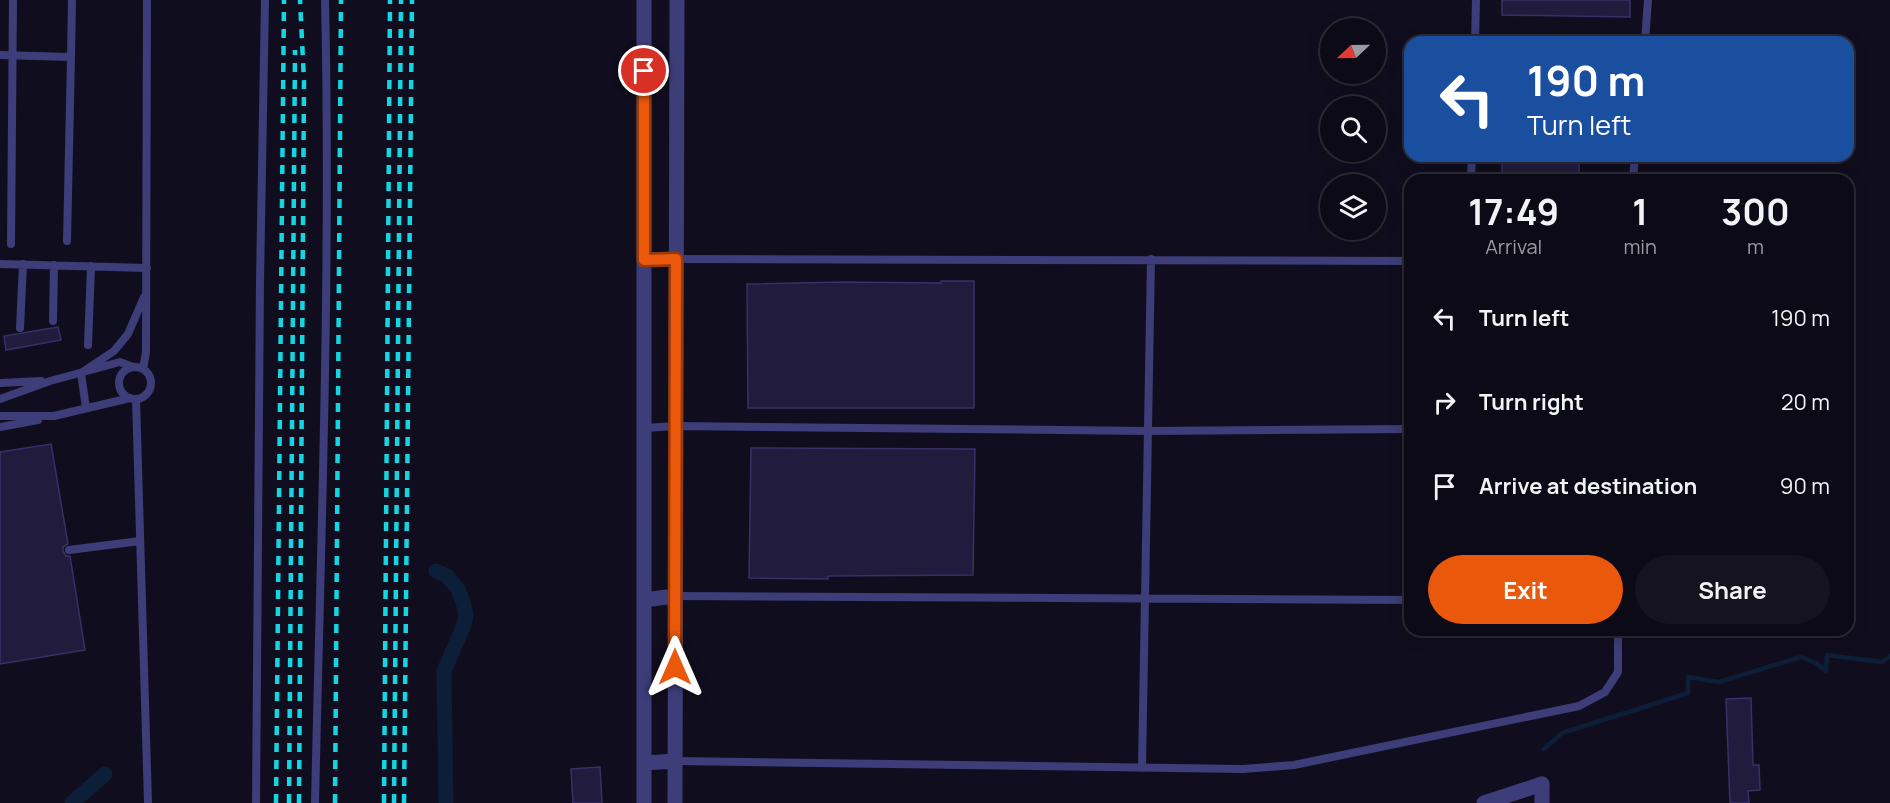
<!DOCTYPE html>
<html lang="en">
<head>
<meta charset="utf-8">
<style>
	body { margin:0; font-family:Manrope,sans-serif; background:#15131f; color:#f1f3f6; height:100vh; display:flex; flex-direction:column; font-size:22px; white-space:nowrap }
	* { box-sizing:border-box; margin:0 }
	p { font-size:20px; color:#9a9aa1 }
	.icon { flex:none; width:33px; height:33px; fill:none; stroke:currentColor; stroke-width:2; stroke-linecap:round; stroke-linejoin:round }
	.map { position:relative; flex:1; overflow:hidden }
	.side { position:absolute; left:1404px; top:174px; width:450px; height:462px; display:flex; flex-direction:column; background:#0c0a16; border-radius:18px; box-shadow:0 3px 15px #0003,0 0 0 2px #2c2b35 }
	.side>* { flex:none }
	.top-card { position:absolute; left:1404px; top:36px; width:450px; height:126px; border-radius:18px; box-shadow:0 3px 15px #0003,0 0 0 2px #2c2b35; background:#1a4fa0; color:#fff; overflow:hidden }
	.needle { width:39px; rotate:248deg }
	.fabs { position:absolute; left:1320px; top:18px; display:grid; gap:12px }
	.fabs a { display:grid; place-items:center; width:66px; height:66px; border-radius:50%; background:#0c0a16; box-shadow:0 3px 15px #0003,0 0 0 2px #2c2b35; font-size:30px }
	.pin { position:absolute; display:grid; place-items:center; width:51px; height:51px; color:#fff; margin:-26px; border:3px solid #fff; border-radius:50%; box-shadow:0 2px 6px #0007 }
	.me { position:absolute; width:66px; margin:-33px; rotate:0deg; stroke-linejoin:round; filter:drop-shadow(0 0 4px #0008) }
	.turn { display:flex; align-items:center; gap:21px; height:126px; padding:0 24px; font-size:27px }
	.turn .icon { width:78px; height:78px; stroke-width:2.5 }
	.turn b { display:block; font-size:42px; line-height:51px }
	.eta { display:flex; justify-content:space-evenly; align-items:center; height:102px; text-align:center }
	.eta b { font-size:36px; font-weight:700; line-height:42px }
	.button { display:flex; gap:12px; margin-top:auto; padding:12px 24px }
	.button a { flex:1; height:69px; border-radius:36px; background:#ea580c; color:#fff; font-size:24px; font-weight:700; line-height:69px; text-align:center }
	.button a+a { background:#15131f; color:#f1f3f6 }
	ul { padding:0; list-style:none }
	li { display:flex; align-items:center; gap:18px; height:84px; padding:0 24px }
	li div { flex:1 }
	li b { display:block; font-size:22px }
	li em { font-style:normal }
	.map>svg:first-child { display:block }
</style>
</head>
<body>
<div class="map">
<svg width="1890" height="803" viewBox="0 0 1890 803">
	<rect width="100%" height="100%" fill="#100e1e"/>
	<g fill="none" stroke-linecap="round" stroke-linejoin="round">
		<!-- stream -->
		<path stroke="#0d1e38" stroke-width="4.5" d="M 1544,749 L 1562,733 L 1688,693 L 1688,677 L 1719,682 L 1801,657 L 1816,663 L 1826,671 L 1827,655 L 1882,662 L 1890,656"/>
		<!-- canal -->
		<path stroke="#0d1e38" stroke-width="15" d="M 436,571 L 447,576 L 458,589 L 463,602 L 466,615 L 464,625 L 444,671 L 446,803
			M 72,803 L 105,774"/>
	</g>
	<!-- building -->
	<path fill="#211c3d" stroke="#383067" stroke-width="1.5" d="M 1502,0 L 1630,0 L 1630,17 L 1502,15 Z
		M 1502,156 L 1579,156 L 1579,180 L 1502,180 Z
		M 941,281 L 974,281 L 974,408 L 748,408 L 747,284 L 842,282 L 941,283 Z
		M 58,327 L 61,340 L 6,350 L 4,336 Z
		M 51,444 L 68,544 L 63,547 L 63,551 L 66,556 L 70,556 L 85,650 L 0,664 L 0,452 Z
		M 751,448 L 975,449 L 973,575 L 828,576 L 828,579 L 749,578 Z
		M 1751,698 L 1753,765 L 1759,765 L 1760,790 L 1748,791 L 1749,803 L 1730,803 L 1726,699 Z
		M 600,767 L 602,803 L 573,803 L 571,769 Z"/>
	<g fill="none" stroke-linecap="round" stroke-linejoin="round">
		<!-- service -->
		<path stroke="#3d3d79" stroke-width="8" d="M 1475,42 L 1476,0
			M 1645,42 L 1648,0
			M 0,55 L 71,57 L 72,0
			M 1471,180 L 1472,156
			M 1633,180 L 1635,156
			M 67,241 L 71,57
			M 11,244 L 13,0
			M 676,259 L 1410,261
			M 0,264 L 147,268
			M 53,321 L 54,265
			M 20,328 L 23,264
			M 88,345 L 91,266
			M119 383a16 16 0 1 1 32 0a16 16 0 1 1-32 0Z
			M 143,369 L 146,352 L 147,0
			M 0,383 L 41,381
			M 0,399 L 50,381 L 120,362 L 133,367
			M 136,399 L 148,803
			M 86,408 L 81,373 L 114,351 L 128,334 L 144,297
			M 0,416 L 54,416 L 130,398
			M 0,427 L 38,420
			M 644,428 L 676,426 L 1148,431 L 1410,429
			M 69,550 L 140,541
			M 675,596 L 1410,600
			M 675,761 L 1243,769 L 1294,765 L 1579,706 L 1605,692 L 1618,672 L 1618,630
			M 1142,768 L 1151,259
			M 256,803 L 260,281 L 265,0
			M 315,803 C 321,535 331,268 325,0"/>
		<!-- minor -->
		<path stroke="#3d3d79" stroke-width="15" d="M 1484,803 L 1542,784"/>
		<!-- tertiary -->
		<path stroke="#3d3d79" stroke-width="15" d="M 644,260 L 676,259
			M 644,600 L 675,596
			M 644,763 L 675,761
			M 1542,784 L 1542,803
			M 644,803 L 644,0
			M 675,803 L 677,0"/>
		<!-- rail -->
		<path stroke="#14d6e2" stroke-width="4.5" stroke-dasharray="9 8" stroke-linecap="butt" d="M 276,803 L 284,0
			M 289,803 L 295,50
			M 299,803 L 304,81 L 300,0
			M 335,803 L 341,0
			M 384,803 L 390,0
			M 394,803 L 401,0
			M 404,803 L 412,0"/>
	</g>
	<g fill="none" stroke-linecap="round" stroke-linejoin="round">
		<defs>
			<path id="route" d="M 644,71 L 644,260 L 676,259 L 675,667"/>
		</defs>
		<!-- route casing -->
		<use href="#route" stroke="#983908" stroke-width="15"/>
		<!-- route -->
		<use href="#route" stroke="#ea580c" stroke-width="10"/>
	</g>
</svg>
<div class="fabs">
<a><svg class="needle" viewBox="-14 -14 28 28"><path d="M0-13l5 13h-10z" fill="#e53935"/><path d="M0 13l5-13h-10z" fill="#9a9aa1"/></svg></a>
<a><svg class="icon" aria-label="search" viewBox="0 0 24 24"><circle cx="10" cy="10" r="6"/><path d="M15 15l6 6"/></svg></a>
<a><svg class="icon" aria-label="layers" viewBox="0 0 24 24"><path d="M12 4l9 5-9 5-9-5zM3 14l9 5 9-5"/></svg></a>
</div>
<div class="pin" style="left:644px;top:71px;background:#d93025"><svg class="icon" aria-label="arrive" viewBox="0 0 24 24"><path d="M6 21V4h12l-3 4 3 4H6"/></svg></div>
<svg class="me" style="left:675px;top:667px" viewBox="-20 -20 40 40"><path d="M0-17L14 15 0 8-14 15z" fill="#ea580c" stroke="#fff" stroke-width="4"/></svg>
<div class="top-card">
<div class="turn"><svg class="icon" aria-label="left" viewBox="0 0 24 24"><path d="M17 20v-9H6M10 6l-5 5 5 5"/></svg><div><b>190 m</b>Turn left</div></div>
</div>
<section class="side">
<div class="eta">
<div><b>17:49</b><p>Arrival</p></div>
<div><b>1</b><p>min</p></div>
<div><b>300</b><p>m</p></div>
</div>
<ul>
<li><svg class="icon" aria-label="left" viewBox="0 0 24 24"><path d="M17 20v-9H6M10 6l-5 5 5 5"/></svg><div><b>Turn left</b></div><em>190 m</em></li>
<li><svg class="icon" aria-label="right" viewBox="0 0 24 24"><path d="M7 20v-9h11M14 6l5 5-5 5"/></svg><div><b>Turn right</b></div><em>20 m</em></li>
<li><svg class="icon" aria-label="arrive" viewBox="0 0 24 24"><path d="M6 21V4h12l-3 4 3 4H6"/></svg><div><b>Arrive at destination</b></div><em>90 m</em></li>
</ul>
<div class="button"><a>Exit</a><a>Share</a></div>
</section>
</div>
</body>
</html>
